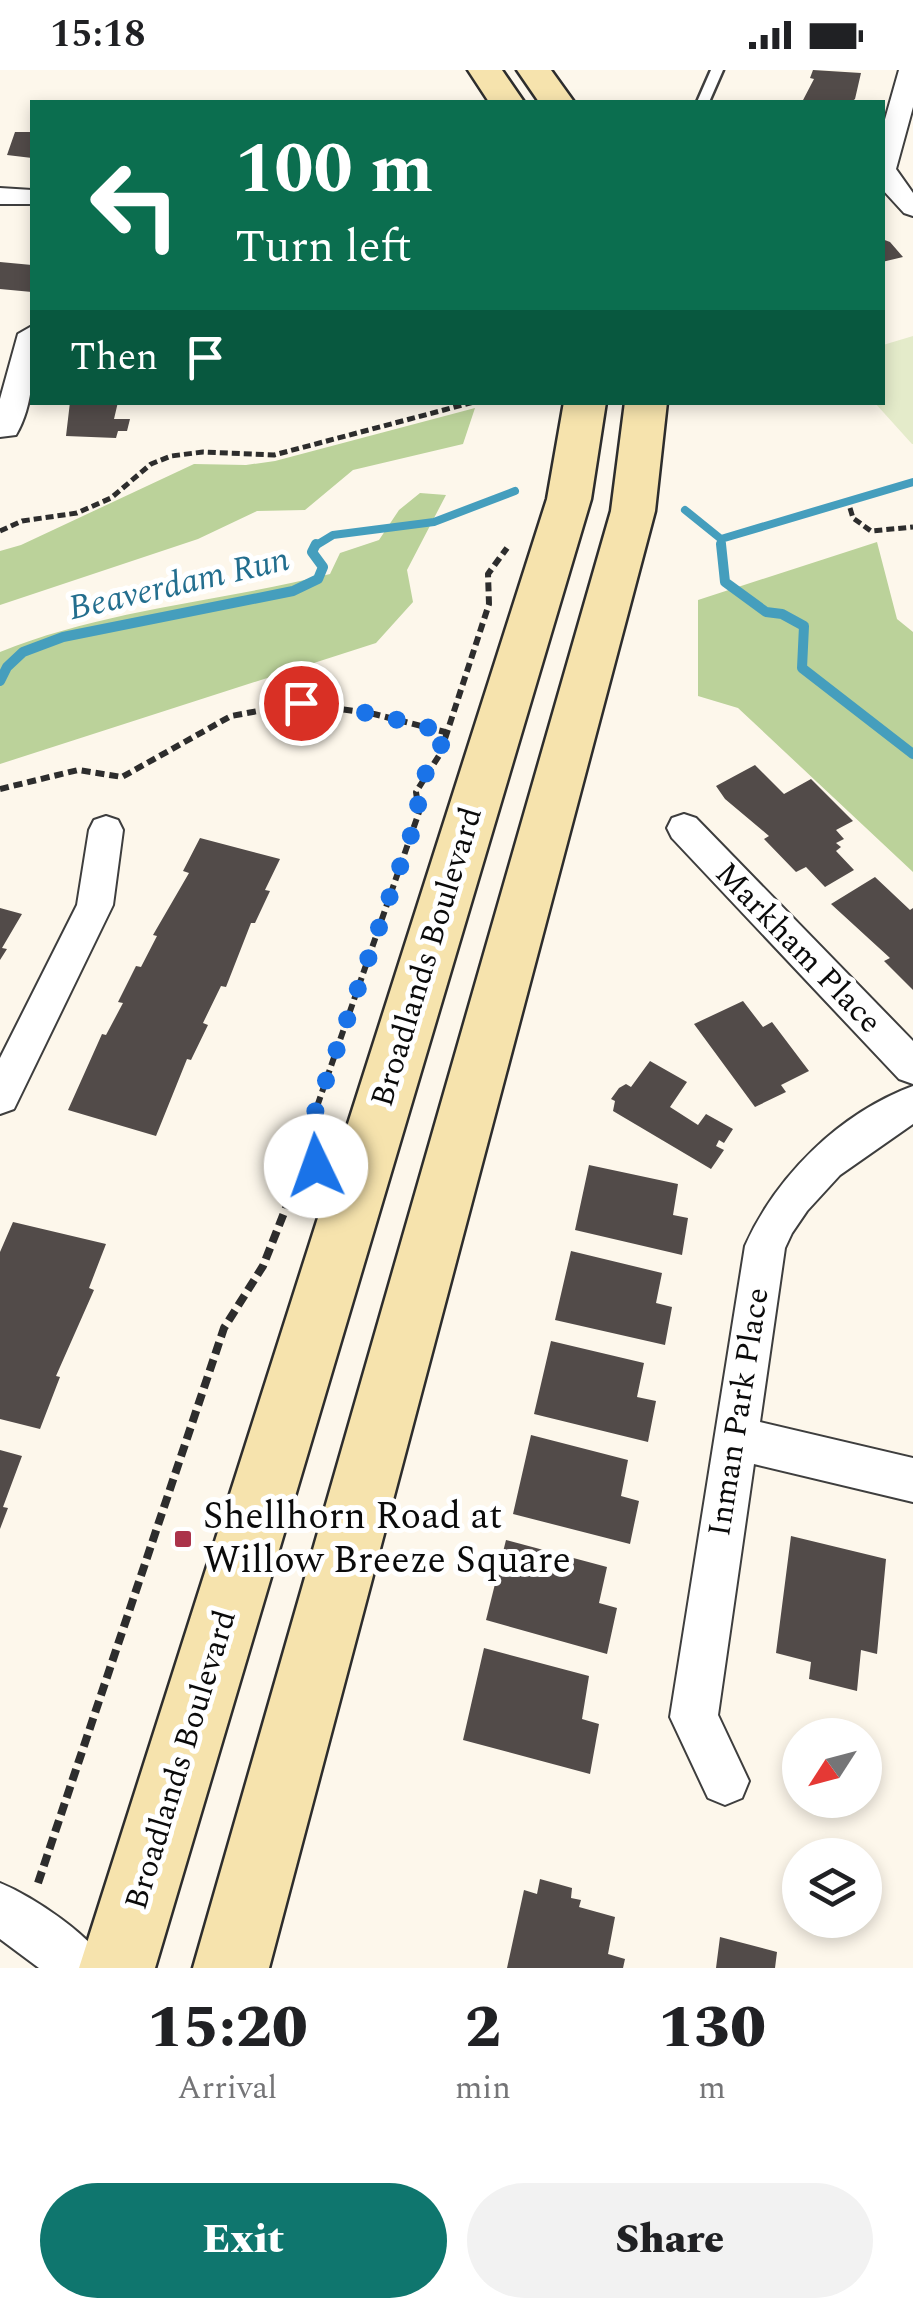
<!DOCTYPE html>
<html lang="en">
<head>
<meta charset="utf-8">
<style>
	body { margin:0; font-family:Spectral,serif; background:#f2f2f2; color:#202124; height:100vh; display:flex; flex-direction:column; font-size:38px; white-space:nowrap }
	* { box-sizing:border-box; margin:0 }
	p { font-size:32px; color:#757577 }
	.icon { flex:none; width:55px; height:55px; fill:none; stroke:currentColor; stroke-width:2; stroke-linecap:round; stroke-linejoin:round }
	.map { position:relative; height:1898px; overflow:hidden }
	.side { display:flex; flex-direction:column; background:#fff; flex:1 }
	.side>* { flex:none }
	.hud { position:absolute; left:30px; top:30px; width:855px; height:305px; border-radius:0px; box-shadow:0 5px 15px #0003; background:#0b6e4f; color:#fff; overflow:hidden }
	.needle { width:65px; rotate:234deg }
	.buttons { position:absolute; left:782px; top:1648px; display:grid; gap:20px }
	.buttons a { display:grid; place-items:center; width:100px; height:100px; border-radius:50%; background:#fff; box-shadow:0 5px 15px #0003; font-size:50px }
	.pin { position:absolute; display:grid; place-items:center; width:85px; height:85px; color:#fff; margin:-42px; border:5px solid #fff; border-radius:50%; box-shadow:0 2px 10px #0007 }
	.me { position:absolute; width:110px; margin:-55px; rotate:357deg; stroke-linejoin:round; filter:drop-shadow(0 0 8px #0008) }
	.turn { display:flex; align-items:center; gap:35px; height:210px; padding:0 40px; font-size:45px }
	.turn .icon { width:130px; height:130px; stroke-width:2.5 }
	.turn b { display:block; font-size:70px; line-height:85px }
	.then { display:flex; align-items:center; height:95px; padding:0 40px; background:#0003; gap:20px; font-size:38px }
	.eta { display:flex; justify-content:space-evenly; align-items:center; height:170px; text-align:center }
	.eta b { font-size:60px; font-weight:800; line-height:70px }
	.button { display:flex; gap:20px; margin-top:auto; padding:20px 40px }
	.button a { flex:1; height:115px; border-radius:60px; background:#0f766e; color:#fff; font-size:40px; font-weight:800; line-height:115px; text-align:center }
	.button a+a { background:#f2f2f2; color:#202124 }
	.status { display:flex; justify-content:space-between; align-items:center; height:70px; padding:0 50px; background:#fff; direction:ltr }
	.status svg { height:28px; fill:currentColor }
	.map>svg:first-child { display:block }
</style>
</head>
<body>
<div class="status"><b>15:18</b><svg viewBox="0 0 49 12"><path d="M0 12V9h3v3zM5 12V6h3v6zM10 12V3h3v9zM15 12V0h3v12zM26 1h20v11H26zM47 4h2v5h-2z"/></svg></div>
<div class="map">
<svg width="913" height="1898" viewBox="0 0 913 1898">
	<rect width="100%" height="100%" fill="#fdf7eb"/>
	<!-- forest -->
	<path fill="#bbd29a" d="M 475,338 L 463,374 L 353,400 L 305,440 L 257,441 L 198,469 L 0,535 L 0,481 L 21,475 L 194,394 L 246,395 L 275,391 Z
		M 420,423 L 446,425 L 407,500 L 413,532 L 376,573 L 0,694 L 0,582 C 106,539 220,532 330,504 L 340,483 L 379,470 L 399,440 Z
		M 877,472 L 897,549 L 913,562 L 913,802 L 738,638 L 698,626 L 698,530 Z"/>
	<!-- pitch -->
	<path fill="#e4ebca" d="M 913,266 L 913,374 L 912,374 L 875,333 L 882,332 L 883,275 Z"/>
	<g fill="none" stroke-linecap="round" stroke-linejoin="round">
		<!-- stream-far1 -->
		<path stroke="#459ebd" stroke-width="8" d="M 685,440 L 721,469 L 722,476
			M 721,469 L 913,412
			M 315,476 L 333,465 L 434,452 L 515,421"/>
		<!-- stream -->
		<path stroke="#459ebd" stroke-width="10" d="M 721,474 L 725,512 L 766,542 L 782,544 L 804,556 L 802,598 L 913,684
			M 0,611 L 7,597 L 23,582 L 63,567 L 293,521 L 318,509 L 323,497 L 312,482 L 316,474"/>
	</g>
	<!-- building -->
	<path fill="#524b49" d="M 813,0 L 861,3 L 855,29 L 851,32 L 802,32 L 814,9 L 810,8 Z
		M 15,62 L 32,62 L 32,88 L 7,85 Z
		M 882,169 L 890,172 L 903,187 L 882,192 Z
		M 0,192 L 32,195 L 32,222 L 0,219 Z
		M 70,332 L 118,332 L 114,349 L 130,349 L 127,361 L 118,361 L 116,368 L 66,366 Z
		M 755,695 L 784,724 L 811,709 L 853,751 L 836,760 L 844,769 L 836,773 L 841,777 L 836,781 L 854,800 L 825,817 L 806,797 L 796,802 L 764,769 L 769,766 L 725,729 L 716,716 Z
		M 200,768 L 280,789 L 265,820 L 270,821 L 255,853 L 251,853 L 226,917 L 221,916 L 203,953 L 208,955 L 191,990 L 187,989 L 156,1066 L 68,1040 L 102,964 L 106,965 L 123,933 L 118,932 L 136,896 L 141,897 L 157,866 L 153,865 L 189,803 L 183,801 Z
		M 875,807 L 910,840 L 913,838 L 913,920 L 884,891 L 890,888 L 831,834 Z
		M 0,838 L 22,844 L 2,878 L 7,879 L 0,890 Z
		M 743,931 L 763,957 L 772,952 L 809,1001 L 781,1015 L 786,1022 L 755,1037 L 694,954 Z
		M 650,991 L 687,1012 L 670,1037 L 698,1055 L 706,1044 L 733,1059 L 724,1073 L 719,1070 L 716,1076 L 724,1080 L 711,1099 L 613,1041 L 615,1031 L 611,1029 L 619,1018 L 626,1014 L 631,1017 Z
		M 589,1095 L 678,1114 L 673,1145 L 688,1148 L 682,1185 L 575,1160 Z
		M 13,1152 L 106,1174 L 89,1218 L 94,1220 L 56,1306 L 60,1307 L 40,1359 L 0,1349 L 0,1182 Z
		M 571,1181 L 662,1203 L 656,1233 L 672,1237 L 665,1275 L 555,1250 Z
		M 551,1271 L 644,1293 L 637,1327 L 656,1331 L 648,1372 L 534,1344 Z
		M 531,1365 L 628,1390 L 621,1426 L 639,1431 L 630,1474 L 513,1444 Z
		M 0,1380 L 22,1386 L 3,1437 L 8,1438 L 0,1459 Z
		M 791,1466 L 886,1489 L 877,1584 L 861,1580 L 857,1621 L 809,1609 L 811,1592 L 776,1583 Z
		M 506,1470 L 607,1497 L 599,1533 L 617,1538 L 607,1584 L 486,1550 Z
		M 484,1578 L 589,1606 L 582,1649 L 599,1654 L 590,1704 L 463,1670 Z
		M 540,1809 L 572,1818 L 571,1828 L 581,1830 L 579,1837 L 615,1847 L 608,1884 L 625,1889 L 623,1898 L 507,1898 L 524,1820 L 537,1824 Z
		M 720,1867 L 777,1882 L 775,1898 L 716,1898 Z"/>
	<g fill="none" stroke-linecap="round" stroke-linejoin="round">
		<defs>
			<path id="lane" d="M 711,0 L 723,0 L 709,32 L 697,32 Z"/>
			<path id="street" d="M 899,0 L 913,0 L 913,37 L 896,99 L 913,123 L 913,146 L 904,143 L 882,119 L 882,60 Z
				M 0,118 L 32,120 L 32,134 L 0,134 Z
				M 32,256 C 34,290 35,333 16,365 L 0,367 L 0,329 L 18,264 Z
				M 684,744 L 696,748 L 913,971 L 913,1014 L 899,1009 L 672,768 L 667,758 L 672,748 Z
				M 106,746 L 118,750 L 123,760 L 113,835 L 14,1039 L 0,1044 L 0,988 L 77,835 L 89,760 L 94,750 Z
				M 913,1016 L 913,1054 L 840,1105 L 807,1141 L 792,1163 L 785,1178 L 760,1352 L 913,1388 L 913,1432 L 754,1394 L 718,1645 L 749,1711 L 742,1728 L 725,1735 L 708,1728 L 670,1647 L 745,1176 C 776,1106 840,1043 913,1016 Z
				M 0,1813 C 32,1826 95,1867 108,1898 L 39,1898 L 0,1869 Z"/>
			<path id="secondary" d="M 468,0 L 502,0 L 524,32 L 489,32 Z
				M 517,0 L 551,0 L 574,32 L 539,32 Z
				M 564,332 L 606,332 L 591,429 L 155,1898 L 79,1898 L 547,429 Z
				M 625,332 L 667,332 L 655,441 L 269,1898 L 193,1898 L 611,441 Z"/>
		</defs>
		<!-- lane casing -->
		<use href="#lane" stroke="#3e3e3e" stroke-width="5"/>
		<!-- street casing -->
		<use href="#street" stroke="#3e3e3e" stroke-width="4"/>
		<!-- secondary casing -->
		<use href="#secondary" stroke="#2d2d2d" stroke-width="5"/>
		<!-- path-far2 -->
		<path stroke="#2d2d2d" stroke-width="5" stroke-dasharray="8 4" stroke-linecap="butt" d="M 850,438 L 853,448 L 871,461 L 913,457
			M 0,461 L 22,451 L 77,443 L 111,428 L 151,394 L 171,386 L 203,382 L 274,385 L 474,332"/>
		<!-- path-far1 -->
		<path stroke="#2d2d2d" stroke-width="6" stroke-dasharray="9 5" stroke-linecap="butt" d="M 0,719 L 78,700 L 122,707 L 231,646 L 301,633 L 374,644 L 445,662
			M 320,1075 L 312,1051 L 419,742 L 416,722 L 440,684 L 489,534 L 488,504 L 507,478"/>
		<!-- path -->
		<path stroke="#2d2d2d" stroke-width="8" stroke-dasharray="12 6" stroke-linecap="butt" d="M 38,1813 L 224,1258 L 263,1196 L 293,1120 L 312,1101"/>
		<!-- lane -->
		<use href="#lane" fill="#fff" fill-rule="evenodd"/>
		<!-- street -->
		<use href="#street" fill="#fff" fill-rule="evenodd"/>
		<!-- secondary -->
		<use href="#secondary" fill="#f6e3ad" fill-rule="evenodd"/>
	</g>
	<g fill="none" stroke-linecap="round" stroke-linejoin="round">
		<!-- route -->
		<path stroke="#1a73e8" stroke-width="18" stroke-dasharray="0 32.4" d="M 301,633 L 374,644 L 446,662 C 437,693 413,709 419,742 L 312,1051 L 320,1072 L 316,1096"/>
	</g>
	<!-- markers -->
	<rect fill="#ab334a" stroke="#fff" stroke-width="4" x="173" y="1459" width="20" height="20" rx="5"/>
	<g text-anchor="middle" dominant-baseline="central" stroke-width="10" stroke-linejoin="round" paint-order="stroke">
		<!-- street labels -->
		<g font-size="32" fill="#0b0b0b" stroke="#fff">
			<text transform="translate(798 878) rotate(46)">Markham Place</text>
			<text transform="translate(427 887) rotate(-73)">Broadlands Boulevard</text>
			<text transform="translate(739 1342) rotate(-81)">Inman Park Place</text>
			<text transform="translate(181 1690) rotate(-73)">Broadlands Boulevard</text>
		</g>
		<!-- water labels -->
		<g font-size="35" font-style="italic" fill="#236e8e" stroke="#fff">
			<text transform="translate(179 514) rotate(-13)">Beaverdam Run</text>
		</g>
		<!-- near-poi labels -->
		<g font-size="38" fill="#0b0b0b" stroke="#fff" text-anchor="start">
			<text x="203" y="1447">Shellhorn Road at<tspan x="203" dy="44">Willow Breeze Square</tspan></text>
		</g>
	</g>
</svg>
<div class="buttons">
<a><svg class="needle" viewBox="-14 -14 28 28"><path d="M0-13l5 13h-10z" fill="#e53935"/><path d="M0 13l5-13h-10z" fill="#757577"/></svg></a>
<a><svg class="icon" aria-label="layers" viewBox="0 0 24 24"><path d="M12 4l9 5-9 5-9-5zM3 14l9 5 9-5"/></svg></a>
</div>
<div class="pin" style="left:301px;top:633px;background:#d93025"><svg class="icon" aria-label="arrive" viewBox="0 0 24 24"><path d="M6 21V4h12l-3 4 3 4H6"/></svg></div>
<svg class="me" style="left:316px;top:1096px" viewBox="-20 -20 40 40"><circle r="19" fill="#fff"/><path d="M0-13L10 11 0 6-10 11z" fill="#1a73e8"/></svg>
<div class="hud">
<div class="turn"><svg class="icon" aria-label="left" viewBox="0 0 24 24"><path d="M17 20v-9H6M10 6l-5 5 5 5"/></svg><div><b>100 m</b>Turn left</div></div>
<div class="then">Then<svg class="icon" aria-label="arrive" viewBox="0 0 24 24"><path d="M6 21V4h12l-3 4 3 4H6"/></svg></div>
</div>
</div>
<section class="side">
<div class="eta">
<div><b>15:20</b><p>Arrival</p></div>
<div><b>2</b><p>min</p></div>
<div><b>130</b><p>m</p></div>
</div>
<div class="button"><a>Exit</a><a>Share</a></div>
</section>
</body>
</html>
